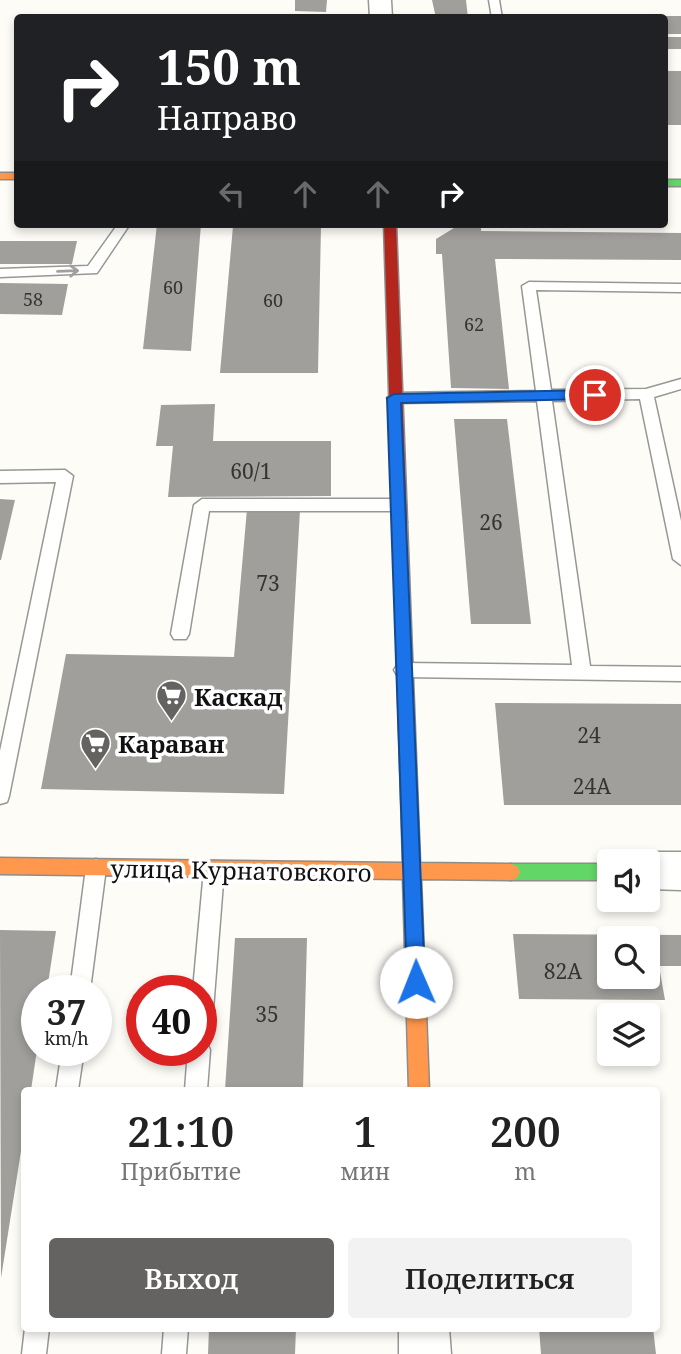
<!DOCTYPE html>
<html lang="ru">
<head>
<meta charset="utf-8">
<style>
	body { margin:0; font-family:"Noto Serif",serif; background:#f2f2f2; color:#222; height:100vh; display:flex; flex-direction:column; font-size:26px; white-space:nowrap }
	* { box-sizing:border-box; margin:0 }
	p { font-size:23px; color:#767676 }
	.icon { flex:none; width:38px; height:38px; fill:none; stroke:currentColor; stroke-width:2; stroke-linecap:round; stroke-linejoin:round }
	.map { position:relative; flex:1; overflow:hidden }
	.drawer { position:absolute; left:21px; top:1087px; width:639px; height:245px; display:flex; flex-direction:column; background:#fff; border-radius:7px; box-shadow:0 4px 10px #0003 }
	.drawer>* { flex:none }
	.guide { position:absolute; left:14px; top:14px; width:654px; height:214px; border-radius:7px; box-shadow:0 4px 10px #0003; background:#202124; color:#fff; overflow:hidden }
	.tools { position:absolute; left:597px; top:849px; display:grid; gap:14px }
	.tools a { display:grid; place-items:center; width:63px; height:63px; border-radius:7px; background:#fff; box-shadow:0 4px 10px #0003; font-size:35px }
	.speed { position:absolute; left:21px; top:975px; display:flex; gap:14px; font-size:35px; font-weight:700; text-align:center }
	.speed>* { display:grid; place-content:center; width:91px; height:91px; border-radius:50%; background:#fff; box-shadow:0 4px 10px #0003; line-height:1 }
	.speed small { font-size:18px; font-weight:400 }
	.speed .limit { border:10px solid #d22; background:#fff; color:#111 }
	.pin { position:absolute; display:grid; place-items:center; width:60px; height:60px; color:#fff; margin:-30px; border:4px solid #fff; border-radius:50%; box-shadow:0 2px 7px #0007 }
	.me { position:absolute; width:77px; margin:-38px; rotate:359deg; stroke-linejoin:round; filter:drop-shadow(0 0 5px #0008) }
	.turn { display:flex; align-items:center; gap:24px; height:147px; padding:0 28px; font-size:32px }
	.turn .icon { width:91px; height:91px; stroke-width:2.5 }
	.turn b { display:block; font-size:49px; line-height:60px }
	.lanes { display:flex; align-items:center; height:66px; padding:0 28px; background:#0003; justify-content:center; gap:35px; direction:ltr }
	.lanes .off { opacity:.35 }
	.eta { display:flex; justify-content:space-evenly; align-items:center; height:119px; text-align:center }
	.eta b { font-size:42px; font-weight:600; line-height:49px }
	.action { display:flex; gap:14px; margin-top:auto; padding:14px 28px }
	.action a { flex:1; height:80px; border-radius:7px; background:#646362; color:#fff; font-size:28px; font-weight:600; line-height:80px; text-align:center }
	.action a+a { background:#f2f2f2; color:#222 }
	.map>svg:first-child { display:block }
</style>
</head>
<body>
<div class="map">
<svg width="681" height="1354" viewBox="0 0 681 1354">
	<rect width="100%" height="100%" fill="#fdfcf7"/>
	<!-- building -->
	<path fill="#a19f9c" fill-rule="evenodd" d="M 295,0 L 327,0 L 326,12 L 295,11 Z
		M 432,0 L 466,0 L 468,18 L 436,18 Z
		M 665,16 L 681,16 L 681,34 L 665,34 Z
		M 665,37 L 681,37 L 681,49 L 665,49 Z
		M 665,71 L 681,71 L 681,125 L 665,125 Z
		M 157,224 L 201,224 L 191,351 L 143,349 Z
		M 233,226 L 321,226 L 318,373 L 220,373 Z
		M 454,228 L 481,228 L 481,231 L 681,233 L 681,260 L 495,259 L 509,389 L 451,388 L 442,254 L 436,254 L 436,239 Z
		M 0,241 L 77,241 L 72,264 L 0,264 Z
		M 0,283 L 68,284 L 62,315 L 0,314 Z
		M 215,404 L 213,441 L 331,441 L 331,496 L 168,497 L 173,446 L 156,446 L 161,405 Z
		M 454,419 L 507,419 L 531,624 L 471,624 Z
		M 0,499 L 15,500 L 1,560 L 0,560 Z
		M 247,509 L 300,510 L 284,794 L 41,789 L 66,654 L 234,657 Z
		M 495,703 L 681,704 L 681,805 L 504,805 Z
		M 0,930 L 56,931 L 47,990 L 37,990 L 37,1050 L 31,1090 L 24,1090 L 24,1132 L 1,1278 Z
		M 513,934 L 681,935 L 681,966 L 659,966 L 665,1000 L 519,999 ZM 609,938 L 648,938 L 648,976 L 609,976 Z
		M 235,938 L 307,938 L 303,1090 L 225,1090 Z
		M 209,1328 L 296,1328 L 295,1354 L 208,1354 Z
		M 539,1328 L 653,1328 L 656,1354 L 541,1354 Z"/>
	<g fill="none" stroke-linecap="round" stroke-linejoin="round">
		<defs>
			<path id="lane" d="M 489,0 L 499,0 L 502,18 L 492,18 Z
				M 118,224 L 130,224 L 97,273 L 0,277 L 0,269 L 88,266 Z
				M 529,282 L 681,284 L 681,292 L 536,290 L 551,390 L 646,389 L 681,379 L 681,389 L 654,397 L 681,521 L 681,565 L 673,559 L 640,399 L 552,401 L 590,666 L 681,667 L 681,681 L 403,677 L 397,675 L 394,670 L 397,665 L 403,663 L 572,665 L 537,401 L 394,403 L 387,398 L 394,393 L 536,391 L 522,286 Z
				M 65,470 L 73,476 L 9,796 L 7,802 L 0,804 L 0,751 L 56,482 L 0,483 L 0,471 Z
				M 202,499 L 398,499 L 406,505 L 398,511 L 209,511 L 189,634 L 186,639 L 174,639 L 171,634 L 194,505 Z
				M 96,859 L 103,862 L 106,868 L 90,990 L 70,990 L 86,868 L 89,862 Z
				M 214,861 L 221,864 L 224,870 L 212,1023 L 208,1030 L 201,1033 L 201,990 L 193,990 L 204,870 L 207,864 Z
				M 201,1040 L 207,1043 L 210,1050 L 207,1090 L 185,1090 L 188,1050 L 201,1050 Z
				M 62,1050 L 84,1050 L 78,1090 L 56,1090 Z
				M 25,1328 L 49,1328 L 46,1354 L 22,1354 Z
				M 164,1328 L 188,1328 L 186,1354 L 162,1354 Z"/>
			<path id="street" d="M 369,0 L 391,0 L 392,18 L 370,18 Z
				M 648,852 L 681,852 L 681,890 L 648,889 L 648,861 L 632,861 Z
				M 399,1328 L 449,1328 L 451,1354 L 399,1354 Z"/>
			<path id="fast" d="M 665,180 L 681,180 L 681,186 L 665,186 Z
				M 511,864 L 609,864 L 609,880 L 511,880 L 505,878 L 502,872 L 505,866 Z"/>
			<path id="slow" d="M 0,173 L 18,173 L 18,179 L 0,179 Z
				M 400,517 L 407,522 L 420,863 L 511,864 L 517,866 L 520,872 L 517,878 L 511,880 L 421,879 L 429,1090 L 409,1090 L 403,879 L 0,874 L 0,858 L 403,863 L 393,522 Z"/>
			<path id="jam" d="M 384,224 L 396,224 L 407,522 L 400,527 L 393,522 Z"/>
		</defs>
		<!-- lane casing -->
		<use href="#lane" stroke="#979795" stroke-width="3"/>
		<!-- street casing -->
		<use href="#street" stroke="#979795" stroke-width="3"/>
		<!-- fast casing -->
		<use href="#fast" stroke="#8e8d8b" stroke-width="3"/>
		<!-- slow casing -->
		<use href="#slow" stroke="#8e8d8b" stroke-width="3"/>
		<!-- jam casing -->
		<use href="#jam" stroke="#8e8d8b" stroke-width="3"/>
		<!-- lane -->
		<use href="#lane" fill="#fffffe" fill-rule="evenodd"/>
		<!-- street -->
		<use href="#street" fill="#fffffe" fill-rule="evenodd"/>
		<!-- fast -->
		<use href="#fast" fill="#63d668" fill-rule="evenodd"/>
		<!-- slow -->
		<use href="#slow" fill="#ff974d" fill-rule="evenodd"/>
		<!-- jam -->
		<use href="#jam" fill="#b3261e" fill-rule="evenodd"/>
	</g>
	<!-- one-way arrows -->
	<defs><path id="oneway-shaft" d="M-6 0H5M1.5-3L5.5 0L1.5 3" fill="none" stroke-width="1.6" stroke-linecap="round" stroke-linejoin="round" transform="scale(1.75)"/></defs>
	<use stroke="#a0a09f" href="#oneway-shaft" transform="translate(68 271) rotate(-2)"/>
	<!-- route -->
	<path fill="#1a73e8" stroke="#114b97" stroke-width="2" d="M 595,390 L 602,395 L 595,399 L 401,403 L 425,982 L 423,988 L 416,991 L 409,988 L 407,982 L 387,398 L 394,394 Z"/>
	<!-- icons -->
	<defs>
		<symbol id="supermarket-pin" viewBox="-11 -11 22 30"><path d="M0 17L-7.5 6A9.5 9.5 0 1 1 7.5 6Z" fill="#646362" stroke="#fff"/><path d="M-6-5.5h2.5l.6 2H6L4.5 2H-2.5L-4.4-4H-6ZM-1.5 3.2a1.3 1.3 0 1 0 .1 0ZM3 3.2a1.3 1.3 0 1 0 .1 0Z" fill="#fff"/></symbol>
	</defs>
	<g fill-rule="evenodd">
		<use href="#supermarket-pin" x="154" y="678" width="35" height="47"/>
		<use href="#supermarket-pin" x="78" y="726" width="35" height="47"/>
	</g>
	<g text-anchor="middle" dominant-baseline="central" stroke-width="7" stroke-linejoin="round" paint-order="stroke">
		<!-- far-number labels -->
		<g font-size="18" fill="#353434">
			<text x="173" y="287">60</text>
			<text x="33" y="299">58</text>
			<text x="273" y="300">60</text>
			<text x="474" y="324">62</text>
		</g>
		<!-- number labels -->
		<g font-size="21" fill="#353434">
			<text x="251" y="471">60/1</text>
			<text x="491" y="522">26</text>
			<text x="268" y="583">73</text>
			<text x="589" y="735">24</text>
			<text x="592" y="786">24А</text>
			<text x="563" y="971">82А</text>
			<text x="267" y="1014">35</text>
		</g>
		<!-- poi labels -->
		<g font-size="24" font-weight="bold" fill="#111" stroke="#fff" text-anchor="start">
			<text x="194" y="696">Каскад</text>
			<text x="118" y="743">Караван</text>
		</g>
		<!-- street labels -->
		<g font-size="24" fill="#111" stroke="#fff">
			<text transform="translate(241 870) rotate(1)">улица Курнатовского</text>
		</g>
	</g>
</svg>
<div class="tools">
<a><svg class="icon" aria-label="sound" viewBox="0 0 24 24"><path d="M4 9h4l5-4v14l-5-4H4zM17 9q2 3 0 6"/></svg></a>
<a><svg class="icon" aria-label="search" viewBox="0 0 24 24"><circle cx="10" cy="10" r="6"/><path d="M15 15l6 6"/></svg></a>
<a><svg class="icon" aria-label="layers" viewBox="0 0 24 24"><path d="M12 4l9 5-9 5-9-5zM3 14l9 5 9-5"/></svg></a>
</div>
<div class="speed"><div>37<small>km/h</small></div><div class="limit">40</div></div>
<div class="pin" style="left:595px;top:395px;background:#d93025"><svg class="icon" aria-label="arrive" viewBox="0 0 24 24"><path d="M6 21V4h12l-3 4 3 4H6"/></svg></div>
<svg class="me" style="left:416px;top:982px" viewBox="-20 -20 40 40"><circle r="19" fill="#fff"/><path d="M0-13L10 11 0 6-10 11z" fill="#1a73e8"/></svg>
<div class="guide">
<div class="turn"><svg class="icon" aria-label="right" viewBox="0 0 24 24"><path d="M7 20v-9h11M14 6l5 5-5 5"/></svg><div><b>150 m</b>Направо</div></div>
<div class="lanes"><svg class="icon off" aria-label="left" viewBox="0 0 24 24"><path d="M17 20v-9H6M10 6l-5 5 5 5"/></svg><svg class="icon off" aria-label="ahead" viewBox="0 0 24 24"><path d="M12 20V5M6 11l6-6 6 6"/></svg><svg class="icon off" aria-label="ahead" viewBox="0 0 24 24"><path d="M12 20V5M6 11l6-6 6 6"/></svg><svg class="icon" aria-label="right" viewBox="0 0 24 24"><path d="M7 20v-9h11M14 6l5 5-5 5"/></svg></div>
</div>
<section class="drawer">
<div class="eta">
<div><b>21:10</b><p>Прибытие</p></div>
<div><b>1</b><p>мин</p></div>
<div><b>200</b><p>m</p></div>
</div>
<div class="action"><a>Выход</a><a>Поделиться</a></div>
</section>
</div>
</body>
</html>
